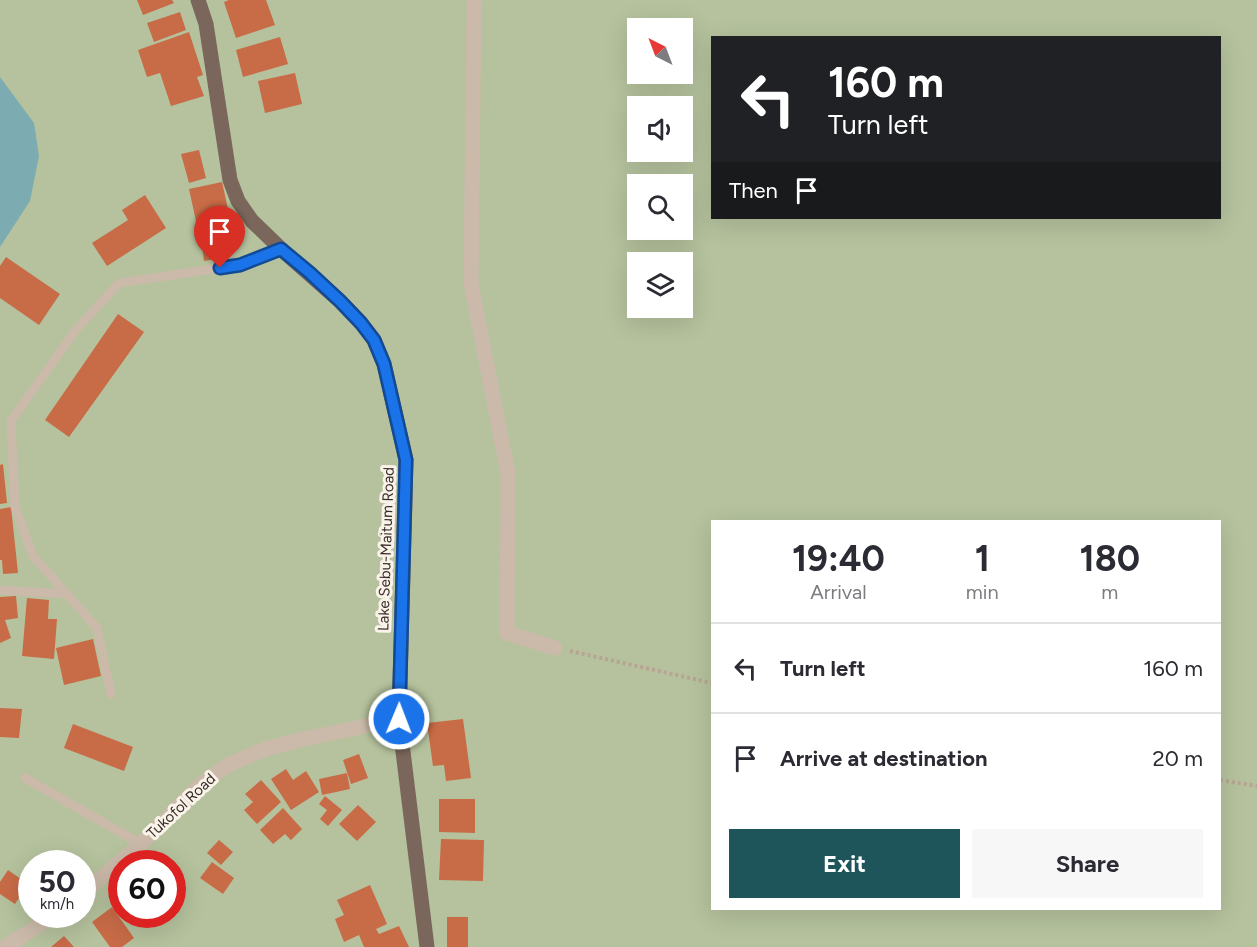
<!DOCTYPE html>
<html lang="en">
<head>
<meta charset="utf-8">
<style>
	body { margin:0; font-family:Figtree,sans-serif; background:#f7f7f7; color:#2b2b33; height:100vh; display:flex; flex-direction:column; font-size:22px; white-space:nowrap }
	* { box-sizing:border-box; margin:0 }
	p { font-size:20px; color:#7c7c81 }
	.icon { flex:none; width:33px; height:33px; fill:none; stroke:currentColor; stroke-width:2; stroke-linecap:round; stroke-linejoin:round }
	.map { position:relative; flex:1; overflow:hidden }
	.sheet { position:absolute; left:711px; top:520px; width:510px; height:390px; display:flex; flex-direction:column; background:#fff; border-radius:0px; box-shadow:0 6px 24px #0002 }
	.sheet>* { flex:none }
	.top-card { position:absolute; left:711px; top:36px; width:510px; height:183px; border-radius:0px; box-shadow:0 6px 24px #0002; background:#202124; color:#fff; overflow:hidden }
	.needle { width:39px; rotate:318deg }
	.tools { position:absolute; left:627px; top:18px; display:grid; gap:12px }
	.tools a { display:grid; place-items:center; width:66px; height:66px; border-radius:0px; background:#fff; box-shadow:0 6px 24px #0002; font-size:30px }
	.speed { position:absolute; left:18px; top:850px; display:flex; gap:12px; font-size:30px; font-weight:700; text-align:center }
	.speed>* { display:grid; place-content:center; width:78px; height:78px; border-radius:50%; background:#fff; box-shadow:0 6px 24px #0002; line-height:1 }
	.speed small { font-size:15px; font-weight:400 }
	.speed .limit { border:9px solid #d22; background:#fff; color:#111 }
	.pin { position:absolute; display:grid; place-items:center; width:51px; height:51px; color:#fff; margin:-62px -26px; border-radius:50% 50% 50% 0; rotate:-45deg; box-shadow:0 0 6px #0007 }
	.pin .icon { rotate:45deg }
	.me { position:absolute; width:66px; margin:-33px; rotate:1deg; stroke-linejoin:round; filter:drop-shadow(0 0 4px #0008) }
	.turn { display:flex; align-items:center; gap:21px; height:126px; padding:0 18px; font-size:27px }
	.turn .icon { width:78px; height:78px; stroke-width:2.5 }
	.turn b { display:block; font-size:42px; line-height:51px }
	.then { display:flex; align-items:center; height:57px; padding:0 18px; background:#0003; gap:12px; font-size:22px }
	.eta { display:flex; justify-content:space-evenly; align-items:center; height:102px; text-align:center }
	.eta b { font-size:36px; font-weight:700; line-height:42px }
	.button { display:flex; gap:12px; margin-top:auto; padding:12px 18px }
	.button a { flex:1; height:69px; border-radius:0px; background:#1e555b; color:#fff; font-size:24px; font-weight:700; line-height:69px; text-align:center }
	.button a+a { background:#f7f7f7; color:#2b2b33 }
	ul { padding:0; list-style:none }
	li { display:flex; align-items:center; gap:18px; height:90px; padding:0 18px; border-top:2px solid #e1e1e2 }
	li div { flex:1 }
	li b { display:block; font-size:22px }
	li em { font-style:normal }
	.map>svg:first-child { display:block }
</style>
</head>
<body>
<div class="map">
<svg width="1257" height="947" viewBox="0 0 1257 947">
	<rect width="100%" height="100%" fill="#f3eade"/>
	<!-- green -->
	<path fill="#b5c29d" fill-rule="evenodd" d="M 0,0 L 1257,0 L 1257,947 L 0,947 ZM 638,28 L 682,28 L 682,74 L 638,74 ZM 712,38 L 1220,38 L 1220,218 L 712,218 ZM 638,106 L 682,106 L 682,152 L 638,152 ZM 638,184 L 682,184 L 682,230 L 638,230 ZM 638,262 L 682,262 L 682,308 L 638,308 ZM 712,522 L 1220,522 L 1220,909 L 712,909 ZM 32,864 L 82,864 L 82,915 L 32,915 ZM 122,864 L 172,864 L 172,915 L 122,915 Z"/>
	<!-- water -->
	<path fill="#7cacb1" d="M 0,77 L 34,123 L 39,156 L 30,201 L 0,247 Z"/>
	<!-- building -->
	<path fill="#c86b47" d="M 137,0 L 172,0 L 174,3 L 143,15 Z
		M 229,0 L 266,0 L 275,25 L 236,38 L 224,2 Z
		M 180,12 L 186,30 L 154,42 L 147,23 Z
		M 189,32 L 203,75 L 197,77 L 204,96 L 171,106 L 160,73 L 147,77 L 138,50 Z
		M 280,37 L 288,64 L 243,77 L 236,50 Z
		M 295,73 L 302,104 L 265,113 L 258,81 Z
		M 199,150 L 206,178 L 189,183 L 181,154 Z
		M 222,182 L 232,227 L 199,235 L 189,189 Z
		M 145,195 L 166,228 L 107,266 L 92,243 L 128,220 L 122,210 Z
		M 224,235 L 227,257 L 204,261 L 201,238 Z
		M 6,257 L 60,294 L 39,325 L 0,298 L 0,266 Z
		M 118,314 L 144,332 L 69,437 L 45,420 Z
		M 3,464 L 7,503 L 0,504 L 0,465 Z
		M 11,507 L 18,573 L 3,574 L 2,560 L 0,560 L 0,509 Z
		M 16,596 L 18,618 L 5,620 L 11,638 L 0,643 L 0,597 Z
		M 27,598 L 49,600 L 48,619 L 57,619 L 54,659 L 22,656 Z
		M 93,639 L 101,676 L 64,685 L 56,648 Z
		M 0,708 L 22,709 L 19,738 L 0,737 Z
		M 463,719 L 471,778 L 446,781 L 444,765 L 433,766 L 427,723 Z
		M 73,724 L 133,747 L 124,771 L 64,748 Z
		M 359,754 L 368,778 L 351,784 L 343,760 Z
		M 286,769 L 293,780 L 306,771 L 319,792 L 291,810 L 271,779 Z
		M 347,773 L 350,789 L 322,795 L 319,779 Z
		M 261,780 L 281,802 L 257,824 L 244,810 L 253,802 L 245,794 Z
		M 325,796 L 342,810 L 328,826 L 320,819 L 327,810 L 319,804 Z
		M 439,799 L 475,799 L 475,833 L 439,832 Z
		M 358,805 L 376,822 L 357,841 L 339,824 Z
		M 283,808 L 302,829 L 291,840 L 285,834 L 273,844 L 260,830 Z
		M 441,839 L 484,840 L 483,881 L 439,880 Z
		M 219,840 L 233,852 L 221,865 L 207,853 Z
		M 212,862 L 234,878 L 223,894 L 200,878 Z
		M 8,870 L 28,884 L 15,904 L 0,894 L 0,882 Z
		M 370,885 L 387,924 L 376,929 L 379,934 L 399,926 L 409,947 L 364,947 L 359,935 L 344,942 L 335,919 L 344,915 L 337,900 Z
		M 112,907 L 134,938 L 122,947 L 110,947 L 92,922 Z
		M 447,917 L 468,917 L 468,947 L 447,947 Z
		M 64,936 L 74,947 L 51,947 Z"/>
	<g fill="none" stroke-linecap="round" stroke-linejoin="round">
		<!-- path -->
		<path stroke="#b7a493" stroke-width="4" stroke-dasharray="3 3" stroke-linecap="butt" d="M 570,651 L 712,683
			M 1220,780 L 1257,786"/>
		<!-- service -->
		<path stroke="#cbbaa9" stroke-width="9" d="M 0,590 L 67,594
			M 111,694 L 97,628 L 33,556 L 15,507 L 11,421 L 75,331 L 119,283 L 240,265 L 281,249
			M 25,778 L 141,844"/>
		<!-- minor -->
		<path stroke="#cbbaa9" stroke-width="15" d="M 474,0 L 471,284 L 508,473 L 507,633 L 555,648
			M 82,894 L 141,844 L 200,785 L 228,765 L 265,749 L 299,740 L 399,719
			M 5,947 L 55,915"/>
		<!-- primary -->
		<path stroke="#7a665a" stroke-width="15" d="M 198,0 L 206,24 L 230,180 L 238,201 L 252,221 L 281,249 L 340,301 L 361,323 L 374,340 L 384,364 L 406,460 L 399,719 L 427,947"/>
	</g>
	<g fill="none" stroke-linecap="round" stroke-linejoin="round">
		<defs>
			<path id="route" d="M 220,268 L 240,265 L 281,249 L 310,273 L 340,301 L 361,323 L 374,340 L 384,364 L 406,460 L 399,719"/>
		</defs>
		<!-- route casing -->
		<use href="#route" stroke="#114b97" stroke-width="15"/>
		<!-- route -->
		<use href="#route" stroke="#1a73e8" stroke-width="10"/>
	</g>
	<g text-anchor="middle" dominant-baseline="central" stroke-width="6" stroke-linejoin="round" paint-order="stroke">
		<!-- street labels -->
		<g font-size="15" fill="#382e29" stroke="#faf3ea">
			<text transform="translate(386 549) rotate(-88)">Lake Sebu-Maitum Road</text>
			<text transform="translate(181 806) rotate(-43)">Tukofol Road</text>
		</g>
	</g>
</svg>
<div class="tools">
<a><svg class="needle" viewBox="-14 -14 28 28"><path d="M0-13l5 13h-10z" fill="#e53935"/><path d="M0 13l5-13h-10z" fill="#7c7c81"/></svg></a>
<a><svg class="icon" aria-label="sound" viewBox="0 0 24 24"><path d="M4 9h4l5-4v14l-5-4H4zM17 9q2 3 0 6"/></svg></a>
<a><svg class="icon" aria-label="search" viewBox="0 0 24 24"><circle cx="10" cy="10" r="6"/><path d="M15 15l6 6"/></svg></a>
<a><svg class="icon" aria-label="layers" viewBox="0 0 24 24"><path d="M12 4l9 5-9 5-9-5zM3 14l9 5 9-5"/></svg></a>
</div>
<div class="speed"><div>50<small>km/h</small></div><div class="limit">60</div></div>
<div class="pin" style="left:220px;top:268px;background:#d93025"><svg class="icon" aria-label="arrive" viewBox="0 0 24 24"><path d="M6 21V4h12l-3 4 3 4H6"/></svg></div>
<svg class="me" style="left:399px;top:719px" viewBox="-20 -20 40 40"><circle r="17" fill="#1a73e8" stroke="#fff" stroke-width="3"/><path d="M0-11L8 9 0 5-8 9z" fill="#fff"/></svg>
<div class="top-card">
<div class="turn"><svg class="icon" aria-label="left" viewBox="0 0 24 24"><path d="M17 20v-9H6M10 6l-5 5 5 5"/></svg><div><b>160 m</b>Turn left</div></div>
<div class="then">Then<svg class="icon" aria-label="arrive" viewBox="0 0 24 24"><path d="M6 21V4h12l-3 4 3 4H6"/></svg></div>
</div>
<section class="sheet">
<div class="eta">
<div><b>19:40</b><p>Arrival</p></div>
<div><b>1</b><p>min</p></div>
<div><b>180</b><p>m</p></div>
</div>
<ul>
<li><svg class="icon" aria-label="left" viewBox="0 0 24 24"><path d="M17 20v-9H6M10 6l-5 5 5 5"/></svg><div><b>Turn left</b></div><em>160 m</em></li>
<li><svg class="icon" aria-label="arrive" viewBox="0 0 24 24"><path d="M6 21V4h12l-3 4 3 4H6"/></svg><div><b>Arrive at destination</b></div><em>20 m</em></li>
</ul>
<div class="button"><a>Exit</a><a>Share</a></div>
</section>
</div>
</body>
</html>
